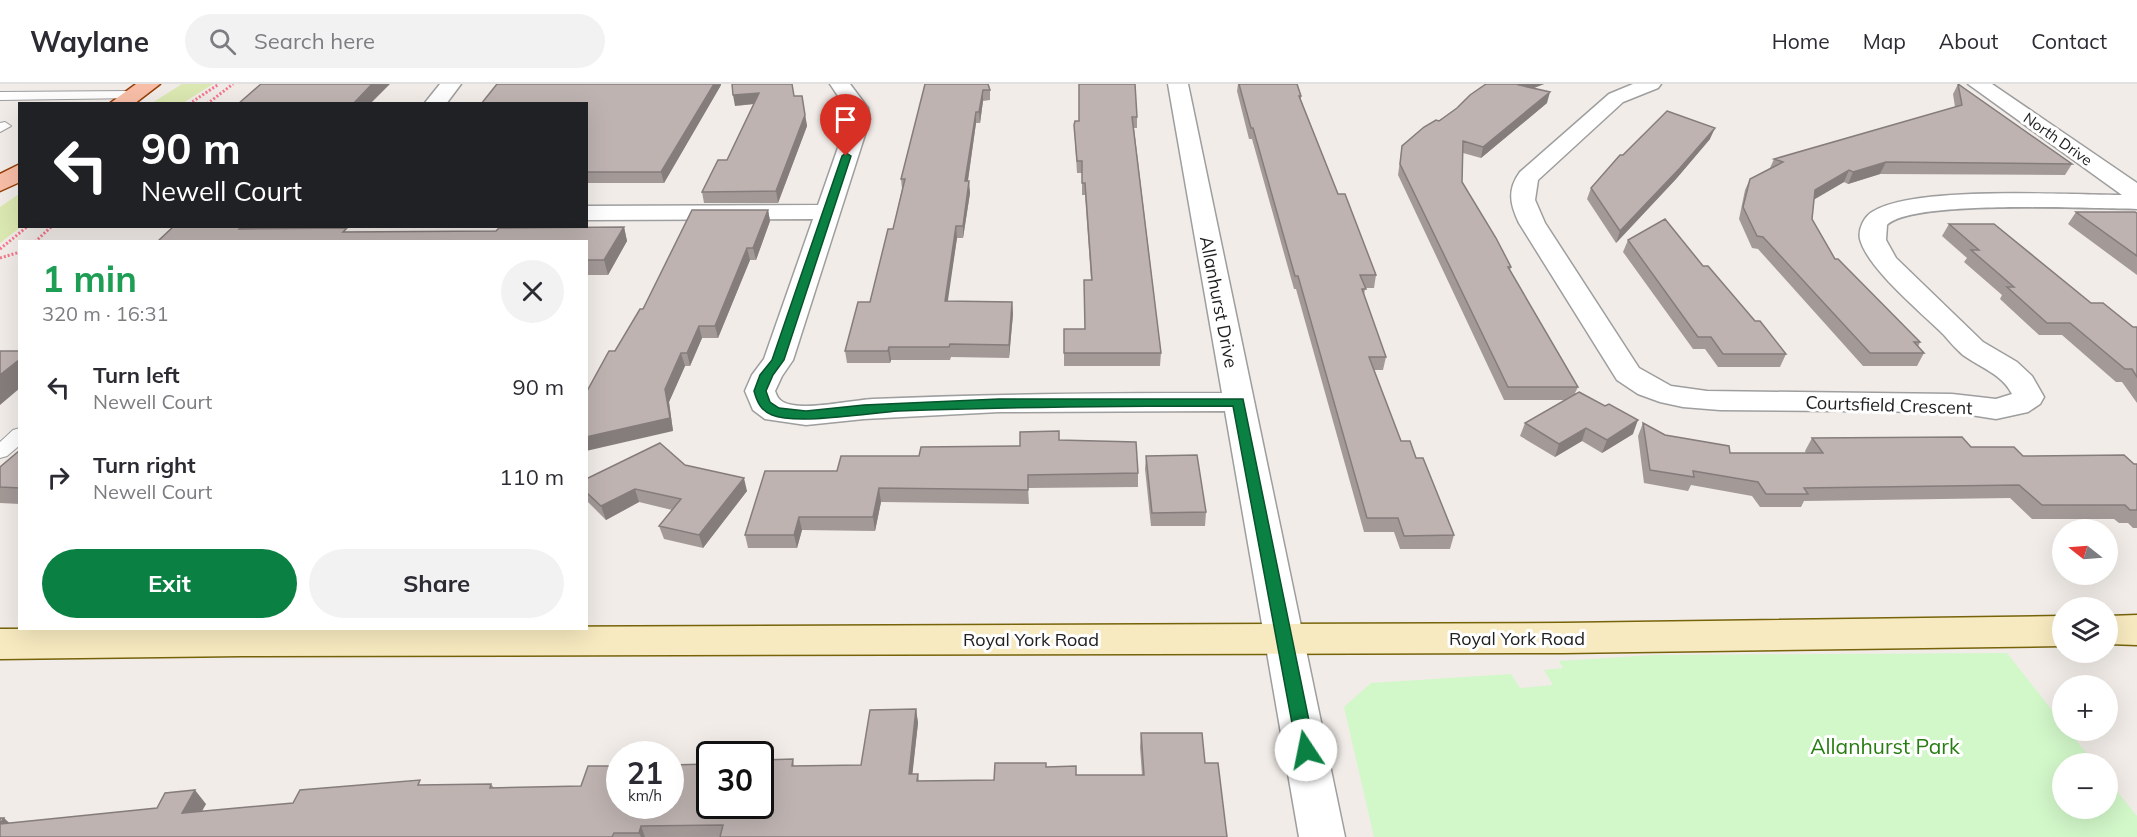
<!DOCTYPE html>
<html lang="en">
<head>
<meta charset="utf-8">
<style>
	body { margin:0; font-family:Mulish,sans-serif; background:#f2f2f3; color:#2b2b33; height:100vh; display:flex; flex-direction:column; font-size:22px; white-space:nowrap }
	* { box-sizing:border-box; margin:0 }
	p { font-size:20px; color:#7c7c81 }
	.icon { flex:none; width:33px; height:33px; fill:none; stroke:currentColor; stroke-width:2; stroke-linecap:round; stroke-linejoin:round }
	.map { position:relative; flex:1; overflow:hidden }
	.panel { position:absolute; left:18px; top:156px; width:570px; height:390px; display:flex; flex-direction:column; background:#fff; border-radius:0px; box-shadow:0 6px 24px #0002 }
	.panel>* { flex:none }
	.top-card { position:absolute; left:18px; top:18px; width:570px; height:126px; border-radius:0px; box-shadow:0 6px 24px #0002; background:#202124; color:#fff; overflow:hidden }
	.needle { width:39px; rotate:287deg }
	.tools { position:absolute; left:2052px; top:435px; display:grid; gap:12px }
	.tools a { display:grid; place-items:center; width:66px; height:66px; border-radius:50%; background:#fff; box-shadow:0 6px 24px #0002; font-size:30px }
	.speed { position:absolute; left:606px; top:657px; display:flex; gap:12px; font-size:30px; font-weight:700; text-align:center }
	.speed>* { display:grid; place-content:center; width:78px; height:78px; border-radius:50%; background:#fff; box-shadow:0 6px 24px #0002; line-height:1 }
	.speed small { font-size:15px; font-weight:400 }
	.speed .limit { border:3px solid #111; border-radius:9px; background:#fff; color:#111 }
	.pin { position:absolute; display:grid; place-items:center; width:51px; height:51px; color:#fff; margin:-62px -26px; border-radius:50% 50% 50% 0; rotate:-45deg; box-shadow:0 0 6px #0007 }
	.pin .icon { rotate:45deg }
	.me { position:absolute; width:66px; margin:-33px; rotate:349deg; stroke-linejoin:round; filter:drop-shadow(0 0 4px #0008) }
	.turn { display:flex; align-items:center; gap:21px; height:126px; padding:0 24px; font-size:27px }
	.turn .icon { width:78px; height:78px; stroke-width:2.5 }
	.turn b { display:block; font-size:42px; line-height:51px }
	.round { display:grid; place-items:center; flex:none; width:63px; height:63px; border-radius:32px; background:#f2f2f3 }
	.summary { display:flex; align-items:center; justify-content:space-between; height:102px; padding:0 24px }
	h1 { font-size:36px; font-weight:700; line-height:45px; color:#1e9e55 }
	.primary-button { display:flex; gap:12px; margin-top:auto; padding:12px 24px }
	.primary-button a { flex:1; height:69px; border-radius:36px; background:#0b8043; color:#fff; font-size:24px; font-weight:700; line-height:69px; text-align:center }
	.primary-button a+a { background:#f2f2f3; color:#2b2b33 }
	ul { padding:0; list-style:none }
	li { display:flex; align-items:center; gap:18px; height:90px; padding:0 24px }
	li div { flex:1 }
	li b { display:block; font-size:22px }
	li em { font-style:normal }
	header { display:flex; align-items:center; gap:36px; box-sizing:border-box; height:84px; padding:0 30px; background:#fff; border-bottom:2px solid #e1e1e2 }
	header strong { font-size:28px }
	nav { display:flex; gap:33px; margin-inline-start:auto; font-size:21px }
	.search { width:420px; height:54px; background:#f2f2f3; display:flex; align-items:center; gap:15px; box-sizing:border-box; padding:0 21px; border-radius:33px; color:#7c7c81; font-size:22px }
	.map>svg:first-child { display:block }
</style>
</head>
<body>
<header>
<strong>Waylane</strong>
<div class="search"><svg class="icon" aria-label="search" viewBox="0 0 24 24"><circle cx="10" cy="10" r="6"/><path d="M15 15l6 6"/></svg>Search here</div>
<nav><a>Home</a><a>Map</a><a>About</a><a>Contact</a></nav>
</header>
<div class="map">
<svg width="2137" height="753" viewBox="0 0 2137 753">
	<rect width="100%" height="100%" fill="#f1ece8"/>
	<!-- grass -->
	<path fill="#dce8b1" d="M 182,0 L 213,0 L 183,19 L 152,19 Z
		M 19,110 L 21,143 L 0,159 L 0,123 Z"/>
	<!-- park -->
	<path fill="#d2f7c9" d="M 2007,569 L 2062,639 L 2062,646 L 2068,647 L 2095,679 L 2062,680 L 2062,724 L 2108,724 L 2108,696 L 2137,732 L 2137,753 L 1374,753 L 1344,623 L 1371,599 L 1511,590 L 1520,604 L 1553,601 L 1544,586 L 1563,584 L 1559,577 L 1654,571 Z"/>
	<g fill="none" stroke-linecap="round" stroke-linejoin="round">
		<defs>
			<path id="service" d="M 132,7 L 136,8 L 136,14 L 0,16 L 0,8 Z
				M 5,38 L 11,42 L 0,48 L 0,39 Z
				M 20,344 L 20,361 L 7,372 L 0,374 L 0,358 L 13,346 Z"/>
			<path id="minor" d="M 440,0 L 461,0 L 446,20 L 424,20 Z
				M 830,0 L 850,0 L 868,24 L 870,35 L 793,276 L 782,292 L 775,307 C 777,312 778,315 783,318 C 802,328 851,316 873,315 C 990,310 1105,309 1222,309 L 1168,0 L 1188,0 L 1345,753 L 1299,753 L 1225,327 L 999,328 L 864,335 L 806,341 L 765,335 L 753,326 L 745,307 L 752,291 L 764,275 L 813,135 L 586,136 L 586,122 L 818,121 L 848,35 L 846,24 Z
				M 1633,0 L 1661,0 L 1658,4 L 1623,18 L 1538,96 L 1535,116 L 1545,139 L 1639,284 L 1671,302 L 1707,307 L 1952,310 L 1996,315 L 2012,310 C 2002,290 1981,284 1963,271 C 1956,265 1950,258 1944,251 C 1922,229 1867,184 1860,155 C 1858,145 1864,133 1872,128 C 1913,101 2069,111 2122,111 L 1968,0 L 1992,0 L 2137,99 L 2137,125 C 2093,125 1913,115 1887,141 L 1886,156 L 1896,174 L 1983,258 L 2017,278 L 2032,292 L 2044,313 L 2040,320 L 2028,328 L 1996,335 L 1952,328 L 1720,326 L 1683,323 L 1660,318 L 1638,310 L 1617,296 L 1519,139 C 1510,120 1507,106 1520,88 L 1609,10 Z"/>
			<path id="secondary" d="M 2137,531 L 2137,561 L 2108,560 L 2108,532 Z
				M 2062,532 L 2062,562 L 1563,569 L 242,572 L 0,575 L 0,545 L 1563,539 Z"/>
			<path id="primary" d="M 136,0 L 160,0 L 134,20 L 109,20 Z
				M 20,80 L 20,98 L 0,107 L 0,90 Z"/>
		</defs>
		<!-- service casing -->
		<use href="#service" stroke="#9e9e9e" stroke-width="2"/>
		<!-- minor casing -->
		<use href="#minor" stroke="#9e9e9e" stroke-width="3"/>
		<!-- secondary casing -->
		<use href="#secondary" stroke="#76630a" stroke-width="3"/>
		<!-- primary casing -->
		<use href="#primary" stroke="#973f07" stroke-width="3"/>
		<!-- path -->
		<path stroke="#f4778d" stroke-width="3" stroke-dasharray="2 2" stroke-linecap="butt" d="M 189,20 L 219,0
			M 207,20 L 233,0
			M 35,158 L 52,142
			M 0,165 L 28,142
			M 0,174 L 20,168"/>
		<!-- service -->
		<use href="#service" fill="#fff" fill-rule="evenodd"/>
		<!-- minor -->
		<use href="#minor" fill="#fff" fill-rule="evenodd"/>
		<!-- secondary -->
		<use href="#secondary" fill="#f7eac0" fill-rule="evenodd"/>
		<!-- primary -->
		<use href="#primary" fill="#f8bea7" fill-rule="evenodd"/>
	</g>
	<!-- wall -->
	<path fill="#a39a98" d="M 925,0 L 990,6 L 990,16 L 983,17 L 980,39 L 976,39 L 968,97 L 970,109 L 963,154 L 957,154 L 947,217 L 1012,218 L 1013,230 L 1009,274 L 951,273 L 950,276 L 891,276 L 890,279 L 847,279 L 845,267 L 870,218 L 893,145 L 902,105 L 901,95 Z
		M 1238,0 L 1297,0 L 1301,12 L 1301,16 L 1338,110 L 1376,191 L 1374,204 L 1365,204 L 1364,212 L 1386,273 L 1383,286 L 1374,286 L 1401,357 L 1416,374 L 1454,451 L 1450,465 L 1400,465 L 1394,448 L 1364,448 L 1296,205 L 1294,205 L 1252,55 L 1249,55 L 1237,7 Z
		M 1486,0 L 1544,0 L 1534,4 L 1547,19 L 1481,74 L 1463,69 L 1462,98 L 1511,183 L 1510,186 L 1578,303 L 1575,309 L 1633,350 L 1602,369 L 1582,357 L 1555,373 L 1520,352 L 1525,339 L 1564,316 L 1504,316 L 1398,91 L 1402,62 L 1457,24 Z
		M 1958,0 L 2072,80 L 2065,91 L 1880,90 L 1848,100 L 1844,98 L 1814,115 L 1812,135 L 1835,175 L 1920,258 L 1918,263 L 1924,269 L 1917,282 L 1863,282 L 1758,165 L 1752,164 L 1739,135 L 1745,106 L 1750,95 L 1770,84 L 1774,75 L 1955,23 L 1953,10 Z
		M 721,1 L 664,99 L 586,99 L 586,20 Z
		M 794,12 L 802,12 L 807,42 L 778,119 L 704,119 L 702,108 L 727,76 L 754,20 L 735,22 Z
		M 1137,33 L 1137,44 L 1134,44 L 1161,269 L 1160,282 L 1064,282 L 1064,245 L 1085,245 L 1084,196 L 1091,196 L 1085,111 L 1082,111 L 1082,89 L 1077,89 L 1074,41 L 1079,37 Z
		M 1710,55 L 1676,95 L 1616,159 L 1587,115 L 1591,104 L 1623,71 Z
		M 768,126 L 770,137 L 756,176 L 750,176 L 718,254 L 702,254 L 690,282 L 685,282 L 669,318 L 673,347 L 615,267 L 643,225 Z
		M 2076,128 L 2137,129 L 2137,191 L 2068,140 Z
		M 1949,140 L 2091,219 L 2133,243 L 2137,243 L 2137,319 L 2122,298 L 2116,298 L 2062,251 L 2039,251 L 2000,215 L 2002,211 L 1964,178 L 1967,174 L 1942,152 Z
		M 174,142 L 263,142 L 261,144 L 348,148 L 496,147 L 624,143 L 627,157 L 608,191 L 586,191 L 586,158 Z
		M 1628,156 L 1703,182 L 1786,270 L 1780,283 L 1718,283 L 1705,265 L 1693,265 L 1623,168 Z
		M 1643,339 L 1665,351 L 1730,369 L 1806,369 L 1805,367 L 1812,354 L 1971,363 L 2023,372 L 2137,380 L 2137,444 L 2133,444 L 2128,439 L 2119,439 L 2114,435 L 2032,435 L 2010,414 L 1804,417 L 1801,423 L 1760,423 L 1752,412 L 1691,401 L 1688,407 L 1644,399 L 1638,352 Z
		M 1020,362 L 1138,389 L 1138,403 L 1028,404 L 1029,420 L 881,418 L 875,447 L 802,446 L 797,464 L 748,464 L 745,451 L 837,387 L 919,372 Z
		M 20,366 L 20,420 L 0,419 L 0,383 Z
		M 1146,372 L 1206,428 L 1205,442 L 1151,442 L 1145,385 Z
		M 685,381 L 747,407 L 703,464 L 664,455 L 659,442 L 672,426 L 639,418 L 606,436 L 586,416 L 586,395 Z
		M 916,625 L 918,639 L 912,690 L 918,690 L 919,697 L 994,696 L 1046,683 L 1076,691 L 1142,691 L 1140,663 L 1141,649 L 1205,679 L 1227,753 L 0,753 L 9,739 L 206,720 L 201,728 L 293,719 L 423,701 L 491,700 L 494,704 L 710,722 L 793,675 L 794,682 L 861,681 Z"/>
	<!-- shaded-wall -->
	<path fill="#857d7c" d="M 372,0 L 390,0 L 370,20 L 353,20 Z
		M 714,0 L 721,0 L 721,1 L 664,99 L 661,88 Z
		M 1521,0 L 1544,0 L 1516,11 L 1519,1 Z
		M 983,6 L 983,17 L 980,39 L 979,28 Z
		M 1550,8 L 1547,19 L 1481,74 L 1483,63 Z
		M 759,9 L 761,19 L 735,22 L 733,11 Z
		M 976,28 L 976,39 L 966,109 L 965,97 Z
		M 805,31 L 807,42 L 778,119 L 776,107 Z
		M 1715,44 L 1710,55 L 1676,95 L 1616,159 L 1620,147 Z
		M 1886,78 L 1880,90 L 1848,100 L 1853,88 Z
		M 1849,86 L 1844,98 L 1810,118 L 1815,106 Z
		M 969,97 L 970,109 L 963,154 L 963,142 Z
		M 768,126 L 770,137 L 756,176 L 753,164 Z
		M 241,142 L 263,142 L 248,158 L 239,145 Z
		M 956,142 L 957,154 L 946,230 L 945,217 Z
		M 624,143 L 627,157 L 608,191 L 604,176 Z
		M 747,164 L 750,176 L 718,254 L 715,242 Z
		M 1012,218 L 1013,230 L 1009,274 L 1009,261 Z
		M 699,242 L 702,254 L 690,282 L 687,269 Z
		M 889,263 L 891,276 L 890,279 L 888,267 Z
		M 681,269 L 685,282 L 669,318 L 673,347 L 586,367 L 586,353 L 665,305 Z
		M 20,275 L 20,304 L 0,321 L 0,291 Z
		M 1638,336 L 1633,350 L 1602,369 L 1607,356 Z
		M 1586,344 L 1582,357 L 1555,373 L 1559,360 Z
		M 744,394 L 747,407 L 703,464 L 699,451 Z
		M 879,404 L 881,418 L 875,447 L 873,433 Z
		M 635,405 L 639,418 L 606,436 L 601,422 Z
		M 799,433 L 802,446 L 797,464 L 794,451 Z
		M 916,625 L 918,639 L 911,703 L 909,690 Z
		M 195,706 L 206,720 L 193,743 L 182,729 Z
		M 4,734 L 18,747 L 0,740 Z
		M 641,742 L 645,753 L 641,753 L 639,749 Z"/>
	<!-- building -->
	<path fill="#beb3b1" stroke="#857d7c" stroke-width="1.5" d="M 261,0 L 372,0 L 353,20 L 238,20 Z
		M 497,0 L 714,0 L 661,88 L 586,88 L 586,20 L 481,20 Z
		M 732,0 L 792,0 L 794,12 L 802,12 L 805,31 L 776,107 L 702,108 L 718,76 L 727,76 L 759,9 L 733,11 Z
		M 925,0 L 988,0 L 990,6 L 983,6 L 979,28 L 976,28 L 965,97 L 969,97 L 963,142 L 956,142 L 945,217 L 1012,218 L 1009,261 L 950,260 L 949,263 L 889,263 L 888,267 L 845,267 L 858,218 L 870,218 L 888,145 L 893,145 L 905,95 L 901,95 Z
		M 1079,0 L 1135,0 L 1137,33 L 1132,33 L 1161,269 L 1064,269 L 1064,245 L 1085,245 L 1084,196 L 1092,196 L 1085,99 L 1082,99 L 1082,77 L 1077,77 L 1074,41 L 1075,37 L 1079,37 Z
		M 1239,0 L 1297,0 L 1301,12 L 1299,12 L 1338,110 L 1345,110 L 1376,191 L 1360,191 L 1366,205 L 1362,205 L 1386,273 L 1369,273 L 1401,357 L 1410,357 L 1416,374 L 1423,374 L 1454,451 L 1404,452 L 1398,434 L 1367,434 L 1298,192 L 1295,192 L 1253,44 L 1251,44 Z
		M 1486,0 L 1521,0 L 1519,1 L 1550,8 L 1483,63 L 1463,57 L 1462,98 L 1496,154 L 1511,183 L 1508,183 L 1578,303 L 1508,303 L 1400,80 L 1402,62 L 1424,43 L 1436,36 L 1439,37 L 1457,24 L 1470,11 Z
		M 1958,0 L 2072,80 L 1886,78 L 1853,88 L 1849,86 L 1815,106 L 1812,135 L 1835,175 L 1838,175 L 1920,258 L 1914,258 L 1924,269 L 1870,269 L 1763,153 L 1757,152 L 1743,123 L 1750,95 L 1783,78 L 1774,75 L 1962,21 Z
		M 1667,27 L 1715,44 L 1680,84 L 1620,147 L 1591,104 L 1620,71 L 1623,71 Z
		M 692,126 L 768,126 L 753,164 L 747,164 L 715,242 L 699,242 L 687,269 L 681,269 L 665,305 L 670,334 L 586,353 L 586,309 L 609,267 L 615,267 L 640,225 L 643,225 Z
		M 2076,128 L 2135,128 L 2137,129 L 2137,172 Z
		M 1665,135 L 1703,182 L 1708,182 L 1755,237 L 1760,237 L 1786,270 L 1723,270 L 1711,253 L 1698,253 L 1628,156 Z
		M 1949,140 L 1994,140 L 2091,219 L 2103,219 L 2133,243 L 2137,243 L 2137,293 L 2132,285 L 2125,285 L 2070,239 L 2047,239 L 2007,203 L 2014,203 L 1971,166 L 1979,166 Z
		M 174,142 L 241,142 L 239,145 L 347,144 L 343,148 L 496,147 L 499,144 L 624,143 L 604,176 L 586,176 L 586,158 L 157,158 Z
		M 0,267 L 20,267 L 20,275 L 0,291 Z
		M 1579,308 L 1605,322 L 1609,320 L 1638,336 L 1607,356 L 1586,344 L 1559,360 L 1525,339 Z
		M 1643,339 L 1665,351 L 1729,362 L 1730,369 L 1823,369 L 1812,354 L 1962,353 L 1971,363 L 2014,363 L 2023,372 L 2124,371 L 2134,380 L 2137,380 L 2137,426 L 2130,426 L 2125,421 L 2042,421 L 2019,401 L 1804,404 L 1808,410 L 1766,410 L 1758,398 L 1693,387 L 1694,393 L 1650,386 Z
		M 1059,347 L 1059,356 L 1136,358 L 1138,389 L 1028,391 L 1028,406 L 879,404 L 873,433 L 799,433 L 794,451 L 745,451 L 765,387 L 837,387 L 841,372 L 919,372 L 921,363 L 1020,362 L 1020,348 Z
		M 660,359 L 685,381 L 744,394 L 699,451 L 659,442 L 681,415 L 635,405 L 601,422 L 586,408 L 586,395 Z
		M 20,366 L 20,404 L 0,403 L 0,383 Z
		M 1197,371 L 1206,428 L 1152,429 L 1146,372 Z
		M 916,625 L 909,690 L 918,690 L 917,697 L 994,696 L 995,679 L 1046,679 L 1046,683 L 1076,682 L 1076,691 L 1144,691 L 1141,649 L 1202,649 L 1205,679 L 1218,679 L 1227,753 L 720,753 L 723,741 L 641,742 L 639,749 L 614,749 L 612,753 L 0,753 L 0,734 L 4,734 L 0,740 L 157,724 L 165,709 L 195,706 L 182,729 L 293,719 L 300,706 L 420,696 L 418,701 L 491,700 L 490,704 L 581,702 L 588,682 L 620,682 L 620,722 L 670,722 L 670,681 L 710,680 L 710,722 L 760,722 L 760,676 L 793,675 L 792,682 L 861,681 L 870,626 Z"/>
	<!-- route -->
	<path fill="#0b8043" stroke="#07532c" stroke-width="1.5" d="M 846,69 L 851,72 L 784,276 L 773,291 L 766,307 L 770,318 L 779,324 L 806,327 L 864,321 L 999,315 L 1243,315 L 1315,666 L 1312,672 L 1306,674 L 1300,672 L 1297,666 L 1233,322 C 1122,322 1011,323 899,327 C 869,329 797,341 772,331 C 761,327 757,318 754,307 L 760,291 L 772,276 L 842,72 Z"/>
	<g text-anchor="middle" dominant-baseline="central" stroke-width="6" stroke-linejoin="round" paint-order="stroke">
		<!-- far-street labels -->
		<g font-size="15" fill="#212121" stroke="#fff">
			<text transform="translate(2058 55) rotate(35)">North Drive</text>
		</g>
		<!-- street labels -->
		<g font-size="18" fill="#212121" stroke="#fff">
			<text transform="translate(1219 218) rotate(79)">Allanhurst Drive</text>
			<text transform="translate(1889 321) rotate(2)">Courtsfield Crescent</text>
			<text x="1517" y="554">Royal York Road</text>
			<text x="1031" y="555">Royal York Road</text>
		</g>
		<!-- near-park labels -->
		<g font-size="21" fill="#277d11" stroke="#fff">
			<text x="1885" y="662">Allanhurst Park</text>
		</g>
	</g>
</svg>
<div class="tools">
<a><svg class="needle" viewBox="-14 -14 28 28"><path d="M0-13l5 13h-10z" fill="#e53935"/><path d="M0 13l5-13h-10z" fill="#7c7c81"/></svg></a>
<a><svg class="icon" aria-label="layers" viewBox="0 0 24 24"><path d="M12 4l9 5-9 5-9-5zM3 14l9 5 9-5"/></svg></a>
<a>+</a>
<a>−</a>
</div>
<div class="speed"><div>21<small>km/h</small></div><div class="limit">30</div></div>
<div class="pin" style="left:846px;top:72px;background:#d93025"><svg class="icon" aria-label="arrive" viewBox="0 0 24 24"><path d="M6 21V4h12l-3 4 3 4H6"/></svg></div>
<svg class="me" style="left:1306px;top:666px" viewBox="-20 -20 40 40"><circle r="19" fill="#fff"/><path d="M0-13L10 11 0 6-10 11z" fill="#0b8043"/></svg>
<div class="top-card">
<div class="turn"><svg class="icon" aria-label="left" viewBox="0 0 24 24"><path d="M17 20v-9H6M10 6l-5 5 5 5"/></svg><div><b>90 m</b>Newell Court</div></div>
</div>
<section class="panel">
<div class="summary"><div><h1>1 min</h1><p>320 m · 16:31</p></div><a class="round"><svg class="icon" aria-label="close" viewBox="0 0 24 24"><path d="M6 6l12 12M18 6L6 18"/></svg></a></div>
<ul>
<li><svg class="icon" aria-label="left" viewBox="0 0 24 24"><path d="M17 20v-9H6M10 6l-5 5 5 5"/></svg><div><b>Turn left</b><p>Newell Court</p></div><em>90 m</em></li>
<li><svg class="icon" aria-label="right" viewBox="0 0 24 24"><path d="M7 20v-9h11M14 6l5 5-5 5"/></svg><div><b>Turn right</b><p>Newell Court</p></div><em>110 m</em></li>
</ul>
<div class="primary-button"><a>Exit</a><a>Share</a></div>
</section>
</div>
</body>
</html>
